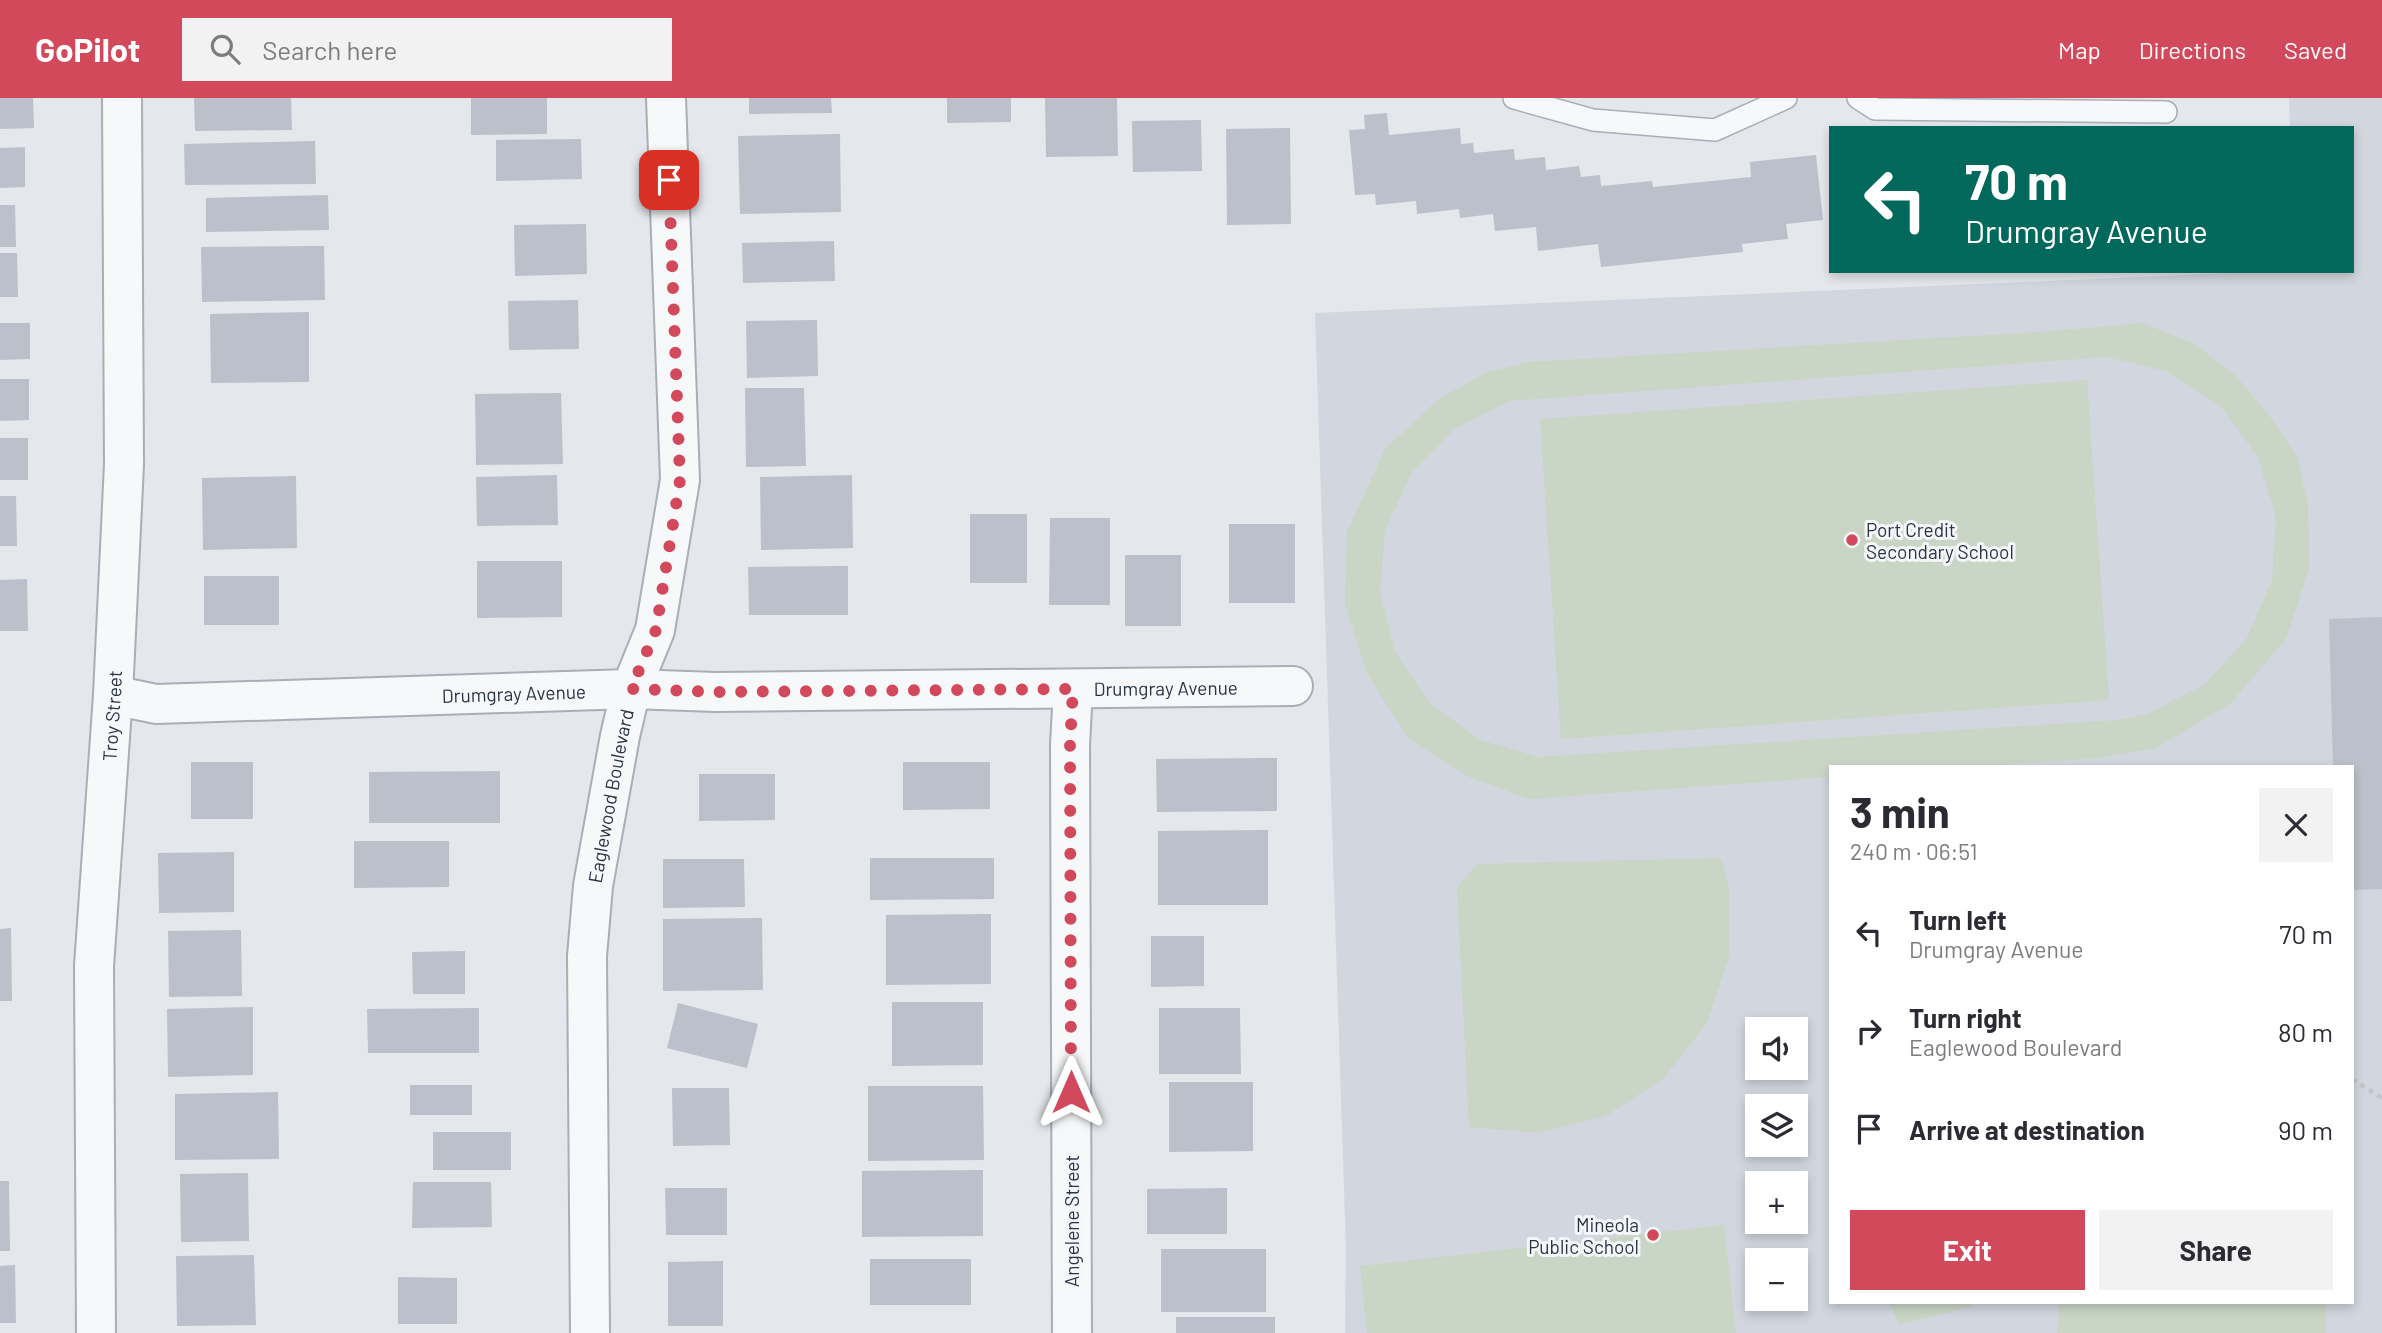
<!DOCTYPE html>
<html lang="en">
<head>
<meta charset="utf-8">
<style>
	body { margin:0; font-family:Barlow,sans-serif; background:#f2f2f3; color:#2b2b33; height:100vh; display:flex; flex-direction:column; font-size:26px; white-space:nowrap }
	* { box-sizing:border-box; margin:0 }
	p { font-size:23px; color:#7c7c81 }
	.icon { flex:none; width:38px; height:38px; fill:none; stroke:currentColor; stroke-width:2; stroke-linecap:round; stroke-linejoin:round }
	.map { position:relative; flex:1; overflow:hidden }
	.sheet { position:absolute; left:1829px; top:667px; width:525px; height:539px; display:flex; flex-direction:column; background:#fff; border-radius:0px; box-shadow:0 4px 10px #0003 }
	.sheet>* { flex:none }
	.hud { position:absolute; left:1829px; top:28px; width:525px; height:147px; border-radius:0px; box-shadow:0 4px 10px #0003; background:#00695c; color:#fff; overflow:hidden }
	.buttons { position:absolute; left:1745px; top:919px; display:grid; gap:14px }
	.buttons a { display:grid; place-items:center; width:63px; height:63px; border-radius:0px; background:#fff; box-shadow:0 4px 10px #0003; font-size:35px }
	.pin { position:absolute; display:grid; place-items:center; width:60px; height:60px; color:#fff; margin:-30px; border-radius:14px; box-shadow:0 4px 10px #0006 }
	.me { position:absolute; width:77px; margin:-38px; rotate:0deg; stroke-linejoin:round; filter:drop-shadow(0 0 5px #0008) }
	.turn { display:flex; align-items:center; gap:24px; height:147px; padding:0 21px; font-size:32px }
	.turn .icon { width:91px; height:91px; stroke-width:2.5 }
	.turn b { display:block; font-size:49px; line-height:60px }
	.round { display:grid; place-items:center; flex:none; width:74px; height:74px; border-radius:0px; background:#f2f2f3 }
	.head { display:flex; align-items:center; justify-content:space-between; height:119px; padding:0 21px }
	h1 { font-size:42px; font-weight:700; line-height:52px }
	.button { display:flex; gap:14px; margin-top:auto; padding:14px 21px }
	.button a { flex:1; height:80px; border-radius:0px; background:#d1495b; color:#fff; font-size:28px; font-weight:700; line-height:80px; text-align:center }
	.button a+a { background:#f2f2f3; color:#2b2b33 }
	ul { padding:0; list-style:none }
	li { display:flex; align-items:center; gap:21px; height:98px; padding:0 21px }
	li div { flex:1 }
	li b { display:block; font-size:26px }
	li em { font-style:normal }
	header { display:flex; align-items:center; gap:42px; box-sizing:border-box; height:98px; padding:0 35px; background:#d1495b; color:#fff }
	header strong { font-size:33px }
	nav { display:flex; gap:38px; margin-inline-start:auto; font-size:24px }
	.search { width:490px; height:63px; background:#f2f2f3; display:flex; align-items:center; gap:18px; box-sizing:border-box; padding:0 24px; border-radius:0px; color:#7c7c81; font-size:26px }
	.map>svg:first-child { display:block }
</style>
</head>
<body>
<header>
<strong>GoPilot</strong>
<div class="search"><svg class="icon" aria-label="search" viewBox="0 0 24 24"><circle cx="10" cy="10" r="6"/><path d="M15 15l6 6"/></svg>Search here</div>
<nav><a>Map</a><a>Directions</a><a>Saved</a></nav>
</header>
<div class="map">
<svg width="2382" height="1235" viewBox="0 0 2382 1235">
	<rect width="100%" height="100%" fill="#e4e7ec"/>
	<!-- built -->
	<path fill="#d2d6de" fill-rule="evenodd" d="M 2289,0 L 2382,0 L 2382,1235 L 1345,1235 L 1346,1151 L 1315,215 L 2276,173 L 2352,173 L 2352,30 L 2290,30 ZM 1830,668 L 2352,668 L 2352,1204 L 1830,1204 ZM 1757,931 L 1796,931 L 1796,970 L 1757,970 ZM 1757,1008 L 1796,1008 L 1796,1046 L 1757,1046 ZM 1757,1085 L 1796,1085 L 1796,1124 L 1757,1124 ZM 1757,1162 L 1796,1162 L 1796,1200 L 1757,1200 Z"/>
	<!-- green -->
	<path fill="#c9d6c5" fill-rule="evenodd" d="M 2143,225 L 2195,246 L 2236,278 L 2271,320 L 2297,359 L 2308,405 L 2309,471 L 2286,541 L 2230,606 L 2156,650 L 2100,660 L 1980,668 L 1830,668 L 1830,679 L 1529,701 L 1467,678 L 1408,640 L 1367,576 L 1345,506 L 1347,434 L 1385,351 L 1440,300 L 1488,274 L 1529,264 L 2038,234 ZM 2107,259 L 2168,274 L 2221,309 L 2258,359 L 2276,420 L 2272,482 L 2247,540 L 2205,586 L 2149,615 L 2118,622 L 1539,659 L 1480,642 L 1430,605 L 1395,554 L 1380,494 L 1385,432 L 1411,376 L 1454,331 L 1509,303 Z
		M 2087,282 L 2109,602 L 1561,641 L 1540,321 Z
		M 1721,760 L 1729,790 L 1729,859 L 1707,925 L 1664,980 L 1606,1018 L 1539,1035 L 1469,1029 L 1457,790 L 1477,766 Z
		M 1724,1127 L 1736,1235 L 1367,1235 L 1360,1168 Z
		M 1889,1204 L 1972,1204 L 1973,1208 L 1899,1227 Z
		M 2060,1204 L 2325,1204 L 2326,1235 L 2057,1235 Z"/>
	<!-- building -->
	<path fill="#bbc0ca" d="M 0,0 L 33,0 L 34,30 L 0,31 Z
		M 194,0 L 291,0 L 292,32 L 195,33 Z
		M 471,0 L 547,0 L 547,36 L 471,37 Z
		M 749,0 L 831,0 L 832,15 L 749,16 Z
		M 947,0 L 1011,0 L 1011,24 L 947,25 Z
		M 1045,0 L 1117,0 L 1118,58 L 1046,59 Z
		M 1387,15 L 1389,37 L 1460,30 L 1461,46 L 1473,45 L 1474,55 L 1514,51 L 1515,62 L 1545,59 L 1546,72 L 1579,68 L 1581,79 L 1600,77 L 1601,88 L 1652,83 L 1653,89 L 1751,79 L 1750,64 L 1816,57 L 1823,122 L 1786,126 L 1788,141 L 1742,146 L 1743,154 L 1601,169 L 1598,146 L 1538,153 L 1536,129 L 1495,133 L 1493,116 L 1460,120 L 1459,111 L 1417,116 L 1416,103 L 1376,107 L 1375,96 L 1355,97 L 1349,32 L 1365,31 L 1364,17 Z
		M 1201,22 L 1202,73 L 1133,74 L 1132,23 Z
		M 1290,30 L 1291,126 L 1227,127 L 1226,31 Z
		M 840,36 L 841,114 L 740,116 L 738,38 Z
		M 581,41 L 582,81 L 496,83 L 496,42 Z
		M 315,43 L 316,86 L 185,87 L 184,46 Z
		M 25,49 L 25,89 L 0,90 L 0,50 Z
		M 328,97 L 329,132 L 206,134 L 206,100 Z
		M 0,107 L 15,107 L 16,149 L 0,149 Z
		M 586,126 L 587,176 L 515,178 L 514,127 Z
		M 834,143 L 835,183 L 743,185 L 742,145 Z
		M 324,148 L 325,202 L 202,204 L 201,149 Z
		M 0,155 L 17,155 L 18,199 L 0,199 Z
		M 578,202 L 579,251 L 509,252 L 508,203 Z
		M 309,214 L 309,284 L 211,285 L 210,216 Z
		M 817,222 L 818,278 L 747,280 L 746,223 Z
		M 0,225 L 30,225 L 30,261 L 0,262 Z
		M 0,281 L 29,281 L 29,322 L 0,323 Z
		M 745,290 L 804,290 L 806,368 L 746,369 Z
		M 561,295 L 563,366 L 476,367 L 475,296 Z
		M 0,340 L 28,340 L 28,382 L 0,382 Z
		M 557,377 L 558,427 L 477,428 L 476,379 Z
		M 852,377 L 853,450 L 761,452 L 760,379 Z
		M 296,378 L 297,450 L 203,452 L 202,380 Z
		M 0,398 L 16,398 L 17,448 L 0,448 Z
		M 970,416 L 1027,416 L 1027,485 L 970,485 Z
		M 1050,420 L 1110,420 L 1110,507 L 1049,507 Z
		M 1229,426 L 1295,426 L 1295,505 L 1229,505 Z
		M 1125,457 L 1181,457 L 1181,528 L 1125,528 Z
		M 477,463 L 562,463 L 562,519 L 477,520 Z
		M 848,468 L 848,517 L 749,517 L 748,469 Z
		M 204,478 L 279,478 L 279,527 L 204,527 Z
		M 27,481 L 28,533 L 0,533 L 0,482 Z
		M 2382,519 L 2382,791 L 2352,792 L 2352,668 L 2333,668 L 2329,521 Z
		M 1277,660 L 1277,713 L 1157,714 L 1156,661 Z
		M 191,664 L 253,664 L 253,721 L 191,721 Z
		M 903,664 L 990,664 L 990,711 L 903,712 Z
		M 500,673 L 500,725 L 369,725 L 369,674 Z
		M 699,676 L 775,676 L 775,722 L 699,723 Z
		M 1268,732 L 1268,807 L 1158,807 L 1158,733 Z
		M 354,743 L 449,743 L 449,789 L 354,790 Z
		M 234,754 L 234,814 L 159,815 L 158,755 Z
		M 870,760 L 994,760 L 994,801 L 870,802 Z
		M 663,761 L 744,761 L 745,809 L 663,810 Z
		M 991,816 L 991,886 L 886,887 L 886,817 Z
		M 762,820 L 763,892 L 663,893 L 663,821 Z
		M 11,830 L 12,903 L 0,903 L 0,831 Z
		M 241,832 L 242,898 L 169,899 L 168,833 Z
		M 1151,838 L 1204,838 L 1204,888 L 1151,889 Z
		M 465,853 L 465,896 L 413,896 L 412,854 Z
		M 892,904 L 983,904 L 983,967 L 892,968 Z
		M 678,905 L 758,926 L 747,970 L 667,950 Z
		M 253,909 L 253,977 L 168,979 L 167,911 Z
		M 479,910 L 479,955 L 368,955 L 367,911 Z
		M 1159,910 L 1240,910 L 1241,976 L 1159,976 Z
		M 1169,984 L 1253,984 L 1253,1053 L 1169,1054 Z
		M 410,987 L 472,987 L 472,1017 L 410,1017 Z
		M 868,988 L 983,988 L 984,1062 L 868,1063 Z
		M 672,990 L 729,990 L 730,1047 L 673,1048 Z
		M 278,994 L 279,1061 L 175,1062 L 175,996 Z
		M 433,1034 L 511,1034 L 511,1072 L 433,1072 Z
		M 983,1072 L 983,1138 L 862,1139 L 862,1073 Z
		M 248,1075 L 249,1143 L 181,1144 L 180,1076 Z
		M 0,1083 L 9,1083 L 10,1153 L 0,1153 Z
		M 413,1084 L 491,1084 L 492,1129 L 412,1130 Z
		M 665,1090 L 727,1090 L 727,1137 L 666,1137 Z
		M 1227,1090 L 1227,1136 L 1147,1136 L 1147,1091 Z
		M 1161,1151 L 1266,1151 L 1266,1214 L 1161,1214 Z
		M 254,1157 L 256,1227 L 177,1228 L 176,1158 Z
		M 870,1161 L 971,1161 L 971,1207 L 870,1207 Z
		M 723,1163 L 723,1228 L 668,1228 L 668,1164 Z
		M 15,1167 L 16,1225 L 0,1225 L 0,1168 Z
		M 398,1179 L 457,1180 L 457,1226 L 398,1226 Z
		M 1176,1219 L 1275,1219 L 1275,1235 L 1176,1235 Z"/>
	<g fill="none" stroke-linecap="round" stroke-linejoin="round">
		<defs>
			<path id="service" d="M 1514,0 L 1593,22 L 1715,32 L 1786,0
				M 1858,0 L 1875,11 L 2166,14"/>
			<g id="minor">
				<path id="s1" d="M 113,597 L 156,606 L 631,591 L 716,594 L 1293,588"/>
				<path id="s2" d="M 96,1235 L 94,868 L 113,597 L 124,366 L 122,0"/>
				<path id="s3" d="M 590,1235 L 587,858 L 593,788 L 620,638 L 631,591 L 655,532 L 680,382 L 666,0"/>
				<path d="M 1072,1235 L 1070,647 L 1073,591"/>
			</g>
		</defs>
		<!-- service casing -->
		<use href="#service" stroke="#a9aeb7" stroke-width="24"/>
		<!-- minor casing -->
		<use href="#minor" stroke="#a9aeb7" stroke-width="42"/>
		<!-- path -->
		<path stroke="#c2c5cb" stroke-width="4.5" stroke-dasharray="5 5" stroke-linecap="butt" d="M 2352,981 L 2382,1000"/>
		<!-- service -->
		<use href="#service" stroke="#f7f8fa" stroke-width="21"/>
		<!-- minor -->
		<use href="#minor" stroke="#f7f8fa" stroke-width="38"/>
	</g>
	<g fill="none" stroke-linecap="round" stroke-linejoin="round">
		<!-- route -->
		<path stroke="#d1495b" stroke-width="12" stroke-dasharray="0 21.6" d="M 669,82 L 680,382 L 656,532 L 631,591 L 716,594 L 1073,591 L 1070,647 L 1071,994"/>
	</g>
	<!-- markers -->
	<g fill="#d1495b" stroke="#f4f6f9" stroke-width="2.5">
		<circle cx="1852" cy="442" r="7"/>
		<circle cx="1653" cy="1137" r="7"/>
	</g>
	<g text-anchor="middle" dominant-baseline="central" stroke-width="6" stroke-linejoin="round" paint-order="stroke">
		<!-- poi labels -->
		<g font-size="19" fill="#2b3445" stroke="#f4f6f9" text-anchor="start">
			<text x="1866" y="431">Port Credit<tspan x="1866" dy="22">Secondary School</tspan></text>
			<text x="1639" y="1126" text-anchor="end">Mineola<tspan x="1639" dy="22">Public School</tspan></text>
		</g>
		<!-- street labels -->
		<g font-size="19" fill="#2b3445" stroke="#f4f6f9">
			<text stroke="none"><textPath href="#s1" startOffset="1054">Drumgray Avenue</textPath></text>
			<text stroke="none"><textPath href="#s1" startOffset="402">Drumgray Avenue</textPath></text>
			<text stroke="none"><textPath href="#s2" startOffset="618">Troy Street</textPath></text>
			<text stroke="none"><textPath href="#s3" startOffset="539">Eaglewood Boulevard</textPath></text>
			<text transform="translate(1071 1123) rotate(-90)">Angelene Street</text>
		</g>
	</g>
</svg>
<div class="buttons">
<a><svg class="icon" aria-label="sound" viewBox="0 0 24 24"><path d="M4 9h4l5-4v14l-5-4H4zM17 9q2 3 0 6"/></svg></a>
<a><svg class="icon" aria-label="layers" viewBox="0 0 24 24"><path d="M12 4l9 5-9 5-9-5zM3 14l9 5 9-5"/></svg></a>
<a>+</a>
<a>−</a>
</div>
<div class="pin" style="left:669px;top:82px;background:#d93025"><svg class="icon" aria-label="arrive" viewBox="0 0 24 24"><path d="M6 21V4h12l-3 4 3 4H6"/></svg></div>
<svg class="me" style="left:1071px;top:994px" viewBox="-20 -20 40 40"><path d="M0-17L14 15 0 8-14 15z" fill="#d1495b" stroke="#fff" stroke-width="4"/></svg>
<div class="hud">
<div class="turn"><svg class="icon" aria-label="left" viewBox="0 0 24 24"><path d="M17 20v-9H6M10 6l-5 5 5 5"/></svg><div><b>70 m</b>Drumgray Avenue</div></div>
</div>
<section class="sheet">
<div class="head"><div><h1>3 min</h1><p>240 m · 06:51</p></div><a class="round"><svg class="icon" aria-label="close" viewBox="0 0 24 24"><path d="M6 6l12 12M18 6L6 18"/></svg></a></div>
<ul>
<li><svg class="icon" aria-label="left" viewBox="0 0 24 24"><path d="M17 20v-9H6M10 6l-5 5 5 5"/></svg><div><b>Turn left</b><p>Drumgray Avenue</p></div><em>70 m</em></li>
<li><svg class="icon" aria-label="right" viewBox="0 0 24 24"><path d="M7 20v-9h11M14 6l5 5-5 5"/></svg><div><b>Turn right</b><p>Eaglewood Boulevard</p></div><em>80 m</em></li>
<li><svg class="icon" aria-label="arrive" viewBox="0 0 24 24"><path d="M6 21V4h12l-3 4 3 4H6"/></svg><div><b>Arrive at destination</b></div><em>90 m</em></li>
</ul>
<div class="button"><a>Exit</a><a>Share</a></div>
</section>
</div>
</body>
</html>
